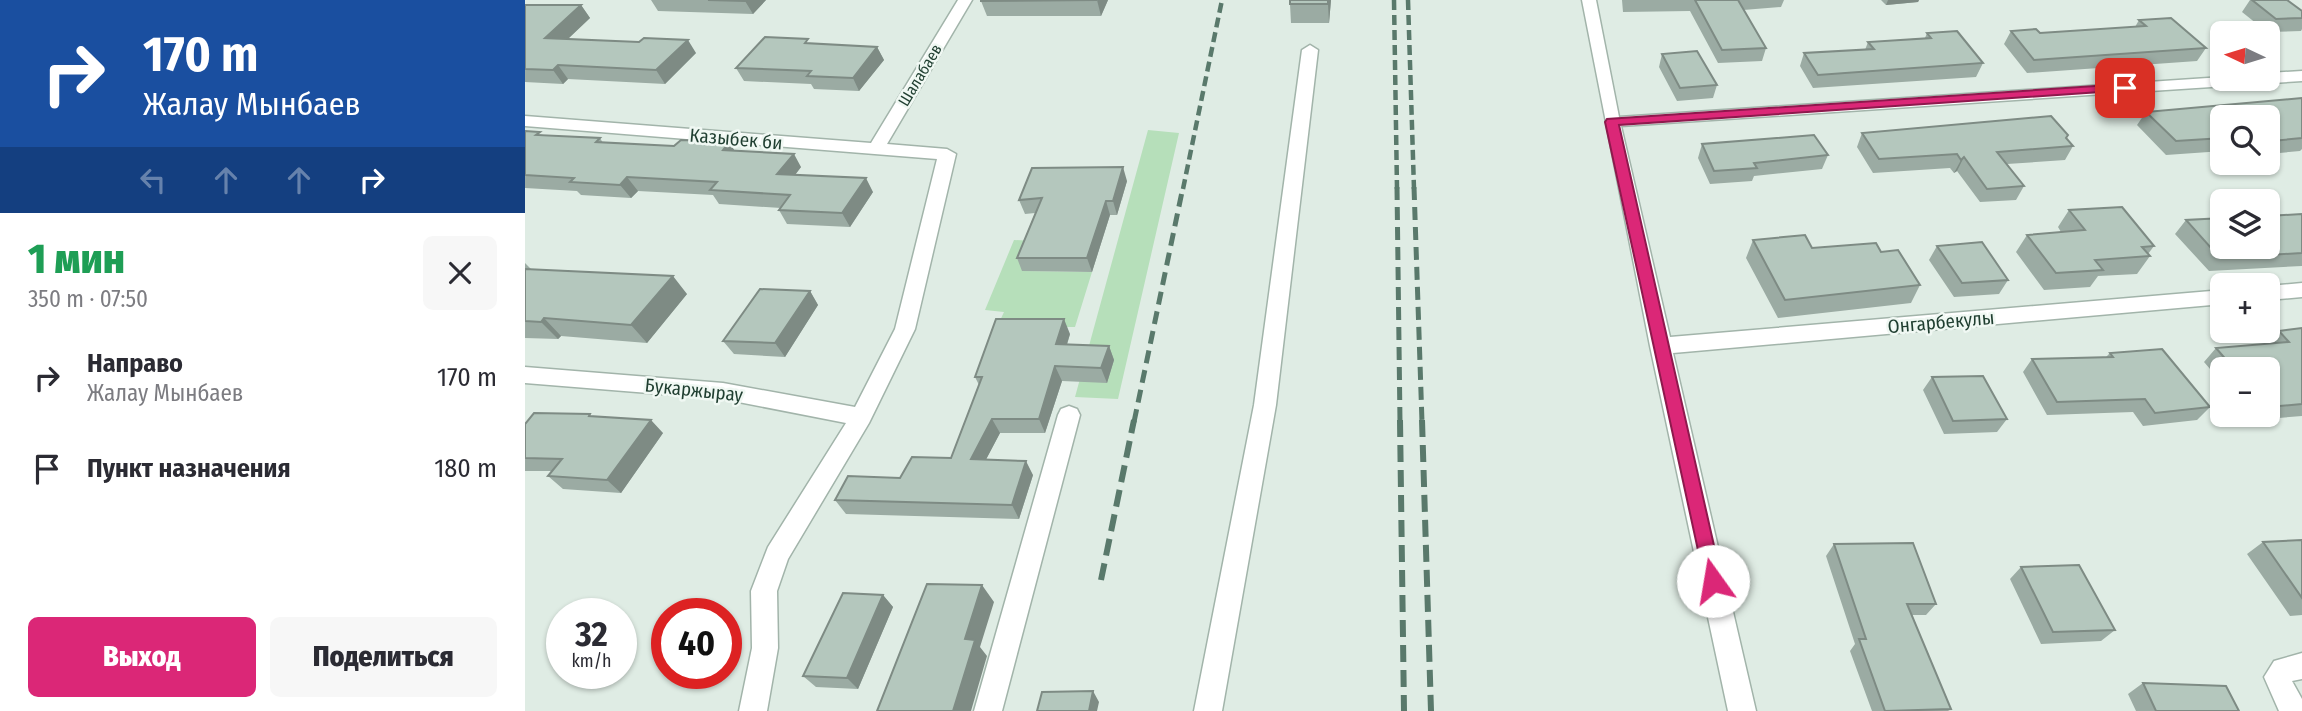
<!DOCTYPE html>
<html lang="ru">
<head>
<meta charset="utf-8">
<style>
	body { margin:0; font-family:"Fira Sans Condensed",sans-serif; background:#f7f7f7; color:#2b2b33; height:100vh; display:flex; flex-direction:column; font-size:26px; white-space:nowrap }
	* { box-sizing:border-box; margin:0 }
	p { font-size:23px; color:#7c7c81 }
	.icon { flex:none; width:38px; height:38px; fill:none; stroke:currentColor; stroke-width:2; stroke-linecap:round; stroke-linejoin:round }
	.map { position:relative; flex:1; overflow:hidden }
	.sheet { display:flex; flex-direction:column; background:#fff; width:525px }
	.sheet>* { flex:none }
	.guide { background:#1a4fa0; color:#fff; overflow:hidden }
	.needle { width:46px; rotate:274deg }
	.tools { position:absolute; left:1685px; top:21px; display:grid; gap:14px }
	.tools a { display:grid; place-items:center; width:70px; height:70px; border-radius:10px; background:#fff; box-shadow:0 2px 5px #0004; font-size:35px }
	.speed { position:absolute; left:21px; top:598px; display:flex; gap:14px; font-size:35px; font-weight:700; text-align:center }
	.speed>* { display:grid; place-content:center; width:91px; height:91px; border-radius:50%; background:#fff; box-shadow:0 2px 5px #0004; line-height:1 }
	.speed small { font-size:18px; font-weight:400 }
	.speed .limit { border:10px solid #d22; background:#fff; color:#111 }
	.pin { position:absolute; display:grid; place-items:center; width:60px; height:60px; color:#fff; margin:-30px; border-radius:14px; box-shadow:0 4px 10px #0006 }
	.me { position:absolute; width:77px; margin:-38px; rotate:347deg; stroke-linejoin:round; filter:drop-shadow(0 0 5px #0008) }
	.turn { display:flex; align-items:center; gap:24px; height:147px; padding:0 28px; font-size:32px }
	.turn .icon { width:91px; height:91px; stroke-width:2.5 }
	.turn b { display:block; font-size:49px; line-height:60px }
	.lanes { display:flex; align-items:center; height:66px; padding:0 28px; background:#0003; justify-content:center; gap:35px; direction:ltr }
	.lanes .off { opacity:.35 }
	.round { display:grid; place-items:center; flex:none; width:74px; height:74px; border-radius:10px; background:#f7f7f7 }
	.summary { display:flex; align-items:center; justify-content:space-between; height:119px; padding:0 28px }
	h1 { font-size:42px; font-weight:800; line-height:52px; color:#1e9e55 }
	.action { display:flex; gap:14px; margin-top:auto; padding:14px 28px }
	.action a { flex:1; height:80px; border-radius:10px; background:#db2777; color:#fff; font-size:28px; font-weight:800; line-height:80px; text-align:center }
	.action a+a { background:#f7f7f7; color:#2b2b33 }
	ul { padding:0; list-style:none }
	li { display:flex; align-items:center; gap:21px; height:91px; padding:0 28px }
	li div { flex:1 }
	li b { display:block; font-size:26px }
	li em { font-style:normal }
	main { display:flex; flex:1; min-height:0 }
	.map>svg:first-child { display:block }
</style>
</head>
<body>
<main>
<section class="sheet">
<div class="guide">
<div class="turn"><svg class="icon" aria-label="right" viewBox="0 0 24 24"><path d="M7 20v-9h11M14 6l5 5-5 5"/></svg><div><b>170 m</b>Жалау Мынбаев</div></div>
<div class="lanes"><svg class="icon off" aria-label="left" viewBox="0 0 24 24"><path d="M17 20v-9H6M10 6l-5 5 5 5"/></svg><svg class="icon off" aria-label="ahead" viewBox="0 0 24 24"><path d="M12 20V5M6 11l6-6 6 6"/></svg><svg class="icon off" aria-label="ahead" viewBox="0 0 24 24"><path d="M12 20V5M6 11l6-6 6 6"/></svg><svg class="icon" aria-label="right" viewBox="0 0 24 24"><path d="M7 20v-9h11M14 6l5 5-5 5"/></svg></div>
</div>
<div class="summary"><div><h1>1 мин</h1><p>350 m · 07:50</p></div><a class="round"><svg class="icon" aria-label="close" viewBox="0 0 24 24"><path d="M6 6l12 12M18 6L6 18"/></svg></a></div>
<ul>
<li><svg class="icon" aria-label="right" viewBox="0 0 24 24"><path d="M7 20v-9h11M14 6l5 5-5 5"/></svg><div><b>Направо</b><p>Жалау Мынбаев</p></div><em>170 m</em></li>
<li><svg class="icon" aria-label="arrive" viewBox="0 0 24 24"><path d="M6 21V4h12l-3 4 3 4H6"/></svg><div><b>Пункт назначения</b></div><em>180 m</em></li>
</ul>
<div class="action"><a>Выход</a><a>Поделиться</a></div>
</section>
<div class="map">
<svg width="1777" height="711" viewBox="0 0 1777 711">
	<rect width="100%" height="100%" fill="#dfece4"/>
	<!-- green -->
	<path fill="#b6dfba" d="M 623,130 L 654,133 L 593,399 L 550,397 Z
		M 489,240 L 510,241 L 498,271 L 567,272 L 550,327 L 472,327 L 479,312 L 460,310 Z"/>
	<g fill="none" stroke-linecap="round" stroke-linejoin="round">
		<defs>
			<path id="minor" d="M 433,0 L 447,0 L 362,144 L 422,149 L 431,154 L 390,329 L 344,423 L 263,559 L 252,591 L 253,648 L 242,711 L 214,711 L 227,648 L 226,591 L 243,547 L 321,423 L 198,399 L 0,383 L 0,367 L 198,383 L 330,407 L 370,329 L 412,159 L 0,126 L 0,116 L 346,143 Z
				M 1057,0 L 1071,0 L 1094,117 L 1698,77 L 1743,79 L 1743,73 L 1777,71 L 1777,81 L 1096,126 L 1145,337 L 1698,290 L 1698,304 L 1148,353 L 1231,711 L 1203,711 L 1125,346 Z
				M 785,45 L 793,50 L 751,405 L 697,711 L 669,711 L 729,405 L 777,50 Z
				M 1777,283 L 1777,297 L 1743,300 L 1743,286 Z
				M 544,406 L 552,409 L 555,415 L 477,711 L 449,711 L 533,415 L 536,409 Z
				M 1777,653 L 1777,679 L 1767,681 L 1777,699 L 1777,711 L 1754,711 L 1739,677 L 1749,661 Z"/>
		</defs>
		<!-- minor casing -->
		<use href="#minor" stroke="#a2b4aa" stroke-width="3"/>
		<!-- minor -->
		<use href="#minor" fill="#fff" fill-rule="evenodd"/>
		<!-- rail-far2 -->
		<path stroke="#59796b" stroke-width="4.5" stroke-dasharray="10 5" stroke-linecap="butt" d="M 869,0 L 872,189
			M 883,0 L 889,189
			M 658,189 L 697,0"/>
		<!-- rail-far1 -->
		<path stroke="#59796b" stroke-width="5" stroke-dasharray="13 7" stroke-linecap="butt" d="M 872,187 L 875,422
			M 889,187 L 897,422
			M 609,422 L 658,187"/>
		<!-- rail -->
		<path stroke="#59796b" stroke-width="6" stroke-dasharray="17 8" stroke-linecap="butt" d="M 875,420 L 879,711
			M 897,420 L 906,711
			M 576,580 L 609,420"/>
	</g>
	<!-- wall -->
	<path fill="#9baba3" d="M 126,0 L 241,0 L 228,14 L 133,11 Z
		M 583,0 L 576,16 L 462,16 L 456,1 Z
		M 806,0 L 804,23 L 766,23 L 765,4 Z
		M 1097,0 L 1259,0 L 1256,7 L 1218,10 L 1241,48 L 1237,61 L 1193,63 L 1165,11 L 1098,12 Z
		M 1356,0 L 1394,0 L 1393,2 L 1361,5 Z
		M 1725,0 L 1762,0 L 1777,11 L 1777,29 L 1776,31 L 1742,32 L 1717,12 Z
		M 0,5 L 56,5 L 65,18 L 43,39 L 171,53 L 140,84 L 43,79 L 38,84 L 0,82 Z
		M 1614,20 L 1681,48 L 1672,61 L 1502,73 L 1479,44 L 1486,31 L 1515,33 L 1610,27 Z
		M 1402,33 L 1458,63 L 1451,77 L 1288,88 L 1275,66 L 1279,53 L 1340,50 L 1343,42 L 1400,38 Z
		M 285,44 L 352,47 L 359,60 L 334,91 L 289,89 L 286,84 L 219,81 L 211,68 Z
		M 1137,54 L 1192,85 L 1188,98 L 1152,101 L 1134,67 Z
		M 1777,98 L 1777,149 L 1775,151 L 1743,154 L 1743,117 L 1698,117 L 1698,151 L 1641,155 L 1612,125 L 1621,112 Z
		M 0,131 L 18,135 L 75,138 L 78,143 L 149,146 L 204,142 L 209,150 L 276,167 L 270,175 L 348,192 L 325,227 L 262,224 L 254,210 L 256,208 L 194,204 L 188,195 L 113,191 L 106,198 L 56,195 L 52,191 L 0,188 Z
		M 1337,133 L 1543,135 L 1541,138 L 1548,146 L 1540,160 L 1482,164 L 1499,186 L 1491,200 L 1455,202 L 1432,171 L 1429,173 L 1425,168 L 1348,173 L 1332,147 Z
		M 1177,144 L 1303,155 L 1297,169 L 1229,176 L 1227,181 L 1185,184 L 1173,158 Z
		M 602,181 L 592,215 L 585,215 L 567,272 L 497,271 L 492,258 L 510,213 L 500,214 L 494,200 Z
		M 1544,210 L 1629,246 L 1623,254 L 1625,256 L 1612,274 L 1573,276 L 1565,287 L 1519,290 L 1491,252 L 1502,235 L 1536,232 L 1533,227 Z
		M 1777,214 L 1777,266 L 1684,271 L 1650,234 L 1661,220 Z
		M 1228,240 L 1287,248 L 1356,252 L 1395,285 L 1386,303 L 1253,318 L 1221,258 Z
		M 1412,246 L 1483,280 L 1474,294 L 1429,297 L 1404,260 Z
		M 0,263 L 6,269 L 162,294 L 122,343 L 36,336 L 33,339 L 0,338 Z
		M 285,291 L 293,305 L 260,357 L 209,354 L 198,341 Z
		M 1777,328 L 1777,416 L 1728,420 L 1723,415 L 1743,415 L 1743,369 L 1698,369 L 1698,384 L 1679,362 L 1691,348 L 1741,344 L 1754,331 Z
		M 545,334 L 542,345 L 584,346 L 589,360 L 582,383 L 537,381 L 520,433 L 475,433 L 461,459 L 508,475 L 494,519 L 321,514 L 310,500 L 375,478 L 426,458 L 454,385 L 450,377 Z
		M 1585,353 L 1685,407 L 1672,420 L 1618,426 L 1608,412 L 1522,415 L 1498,372 L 1507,359 L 1581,357 Z
		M 1407,377 L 1482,419 L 1472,432 L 1419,434 L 1398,390 Z
		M 68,416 L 138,433 L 96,493 L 38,489 L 23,476 L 27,471 L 0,471 L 0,424 Z
		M 1777,540 L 1777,615 L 1765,616 L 1722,554 L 1738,542 Z
		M 1309,544 L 1411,604 L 1401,615 L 1387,615 L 1426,709 L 1423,711 L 1347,711 L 1325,651 L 1330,644 L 1301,556 Z
		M 1496,567 L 1590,630 L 1576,641 L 1516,644 L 1485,579 Z
		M 358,595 L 368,607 L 333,689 L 291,687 L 278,676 Z
		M 1618,683 L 1714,711 L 1611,711 L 1603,694 Z"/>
	<!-- shaded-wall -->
	<path fill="#7e8b84" d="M 222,0 L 241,0 L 228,14 L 220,1 Z
		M 572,0 L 583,0 L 576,16 Z
		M 803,0 L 806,0 L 804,23 L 803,4 Z
		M 1363,0 L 1394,0 L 1393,2 L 1361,5 Z
		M 56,5 L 65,18 L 30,51 L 20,38 Z
		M 163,40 L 171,53 L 140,84 L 131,70 Z
		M 352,47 L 359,60 L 334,91 L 328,78 Z
		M 33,65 L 43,79 L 38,84 L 28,70 Z
		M 204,142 L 213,156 L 198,150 Z
		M 269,154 L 276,167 L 260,188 L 252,174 Z
		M 1439,157 L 1432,171 L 1429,173 L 1436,160 Z
		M 598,167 L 602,181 L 592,215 L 588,201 Z
		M 102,177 L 113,191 L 106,198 L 95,185 Z
		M 341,178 L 348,192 L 325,227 L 317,213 Z
		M 581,201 L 585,215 L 567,272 L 562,258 Z
		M 148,276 L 162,294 L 122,343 L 106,325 Z
		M 285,291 L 293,305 L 260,357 L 250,343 Z
		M 19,318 L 36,336 L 33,339 L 16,322 Z
		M 539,319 L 545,334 L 537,359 L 531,344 Z
		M 584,346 L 589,360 L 582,383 L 576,368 Z
		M 530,366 L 537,381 L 520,433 L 514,419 Z
		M 467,419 L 475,433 L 454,473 L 446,459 Z
		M 126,420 L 138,433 L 96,493 L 82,480 Z
		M 501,461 L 508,475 L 494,519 L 487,505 Z
		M 457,585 L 469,602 L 455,647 L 462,656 L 446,711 L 428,711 L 440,639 Z
		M 358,595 L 368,607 L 333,689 L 322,678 Z
		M 568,691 L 574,702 L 572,711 L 564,711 Z"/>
	<!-- building -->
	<path fill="#b4c7bd" stroke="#7e8b84" stroke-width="2" d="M 183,0 L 222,0 L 220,1 Z
		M 456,0 L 572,0 L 456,1 Z
		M 765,0 L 803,0 L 803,4 L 765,4 Z
		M 1170,0 L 1213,0 L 1241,48 L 1197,50 Z
		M 1727,0 L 1762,0 L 1777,11 L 1777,18 L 1751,19 Z
		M 0,5 L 56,5 L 20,38 L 114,42 L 119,38 L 163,40 L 131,70 L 33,65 L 28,70 L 0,69 Z
		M 1646,18 L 1681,48 L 1509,60 L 1486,31 L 1511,29 L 1515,33 L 1621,26 L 1614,20 Z
		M 1432,31 L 1458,63 L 1293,75 L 1279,53 L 1349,49 L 1343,42 L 1406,38 L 1402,33 Z
		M 240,37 L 283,39 L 280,43 L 352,47 L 328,78 L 282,76 L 286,71 L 211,68 Z
		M 1172,51 L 1192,85 L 1155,88 L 1137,54 Z
		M 1777,98 L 1777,138 L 1747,141 L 1743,138 L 1743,117 L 1698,117 L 1698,138 L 1651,141 L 1621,112 Z
		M 1526,116 L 1543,135 L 1541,138 L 1548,146 L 1472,152 L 1499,186 L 1462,189 L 1439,157 L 1436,160 L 1432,154 L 1354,159 L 1337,133 Z
		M 0,131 L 15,132 L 11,135 L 75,138 L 71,142 L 149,146 L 156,140 L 204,142 L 198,150 L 269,154 L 252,174 L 341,178 L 317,213 L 254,210 L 265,195 L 185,190 L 192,182 L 102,177 L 95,185 L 45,182 L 49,178 L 0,175 Z
		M 1289,135 L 1303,155 L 1229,163 L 1232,168 L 1189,171 L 1177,144 Z
		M 598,167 L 588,201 L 581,201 L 562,258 L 492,258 L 517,198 L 494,200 L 507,168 Z
		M 1597,207 L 1629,246 L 1617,247 L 1625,256 L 1570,260 L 1578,270 L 1531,273 L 1502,235 L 1560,230 L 1544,210 Z
		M 1777,214 L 1777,253 L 1695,258 L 1661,220 L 1698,218 L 1698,247 L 1743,247 L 1743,216 Z
		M 1280,235 L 1287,248 L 1351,243 L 1356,252 L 1373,250 L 1395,285 L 1260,300 L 1228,240 Z
		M 1457,242 L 1483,280 L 1437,283 L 1412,246 Z
		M 0,269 L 148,276 L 106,325 L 19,318 L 16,322 L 0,321 Z
		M 235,289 L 285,291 L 250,343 L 198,341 Z
		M 471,319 L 539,319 L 531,344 L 584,346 L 576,368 L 530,366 L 514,419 L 467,419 L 446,459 L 501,461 L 487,505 L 310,500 L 323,476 L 375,478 L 387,457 L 426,458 L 457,377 L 450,377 Z
		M 1777,328 L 1777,404 L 1743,407 L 1743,369 L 1709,369 L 1691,348 L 1764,342 L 1754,331 Z
		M 1637,349 L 1685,407 L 1630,413 L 1620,399 L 1532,402 L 1507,359 L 1588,357 L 1585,353 Z
		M 1458,376 L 1482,419 L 1428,421 L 1407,377 Z
		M 9,413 L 65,414 L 64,416 L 126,420 L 82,480 L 23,476 L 37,459 L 0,458 L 0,424 Z
		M 1777,540 L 1777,598 L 1738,542 Z
		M 1388,543 L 1411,604 L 1382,604 L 1426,709 L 1360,711 L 1334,639 L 1341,639 L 1309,544 Z
		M 1554,565 L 1590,630 L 1528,632 L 1496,567 Z
		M 402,584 L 457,585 L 440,639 L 450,640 L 428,711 L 352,711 Z
		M 318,593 L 358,595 L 322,678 L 278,676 Z
		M 1618,683 L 1701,686 L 1714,711 L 1631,711 Z
		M 568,691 L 564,711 L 512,711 L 517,692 Z"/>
	<!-- route -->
	<path fill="#db2777" stroke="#8e194d" stroke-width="2" d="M 1600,84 L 1604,85 L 1604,90 L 1094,125 L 1197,581 L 1195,587 L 1188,589 L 1181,587 L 1080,122 L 1082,119 Z"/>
	<g text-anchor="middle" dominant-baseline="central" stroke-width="5" stroke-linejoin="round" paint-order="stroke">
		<!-- far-street labels -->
		<g font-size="16" fill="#1f3e30" stroke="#f0f8f3">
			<text transform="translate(395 75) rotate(-59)">Шалабаев</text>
		</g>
		<!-- street labels -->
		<g font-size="19" fill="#1f3e30" stroke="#f0f8f3">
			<text transform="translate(211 139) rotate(5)">Казыбек би</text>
			<text transform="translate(1416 322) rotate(-5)">Онгарбекулы</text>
			<text transform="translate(169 390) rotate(6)">Букаржырау</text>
		</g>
	</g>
</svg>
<div class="tools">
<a><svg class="needle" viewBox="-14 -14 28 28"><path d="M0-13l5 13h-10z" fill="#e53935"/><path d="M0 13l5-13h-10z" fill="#7c7c81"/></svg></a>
<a><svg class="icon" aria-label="search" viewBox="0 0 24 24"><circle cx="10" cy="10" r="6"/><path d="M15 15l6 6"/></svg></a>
<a><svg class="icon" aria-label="layers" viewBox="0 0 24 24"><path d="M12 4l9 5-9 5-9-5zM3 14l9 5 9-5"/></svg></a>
<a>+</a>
<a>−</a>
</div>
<div class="speed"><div>32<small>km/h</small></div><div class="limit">40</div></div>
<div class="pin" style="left:1600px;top:88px;background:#d93025"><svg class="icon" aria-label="arrive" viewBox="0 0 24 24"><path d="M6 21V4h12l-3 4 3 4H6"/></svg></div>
<svg class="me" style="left:1188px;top:581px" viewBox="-20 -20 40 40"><circle r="19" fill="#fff"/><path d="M0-13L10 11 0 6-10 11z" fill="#db2777"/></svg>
</div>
</main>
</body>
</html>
